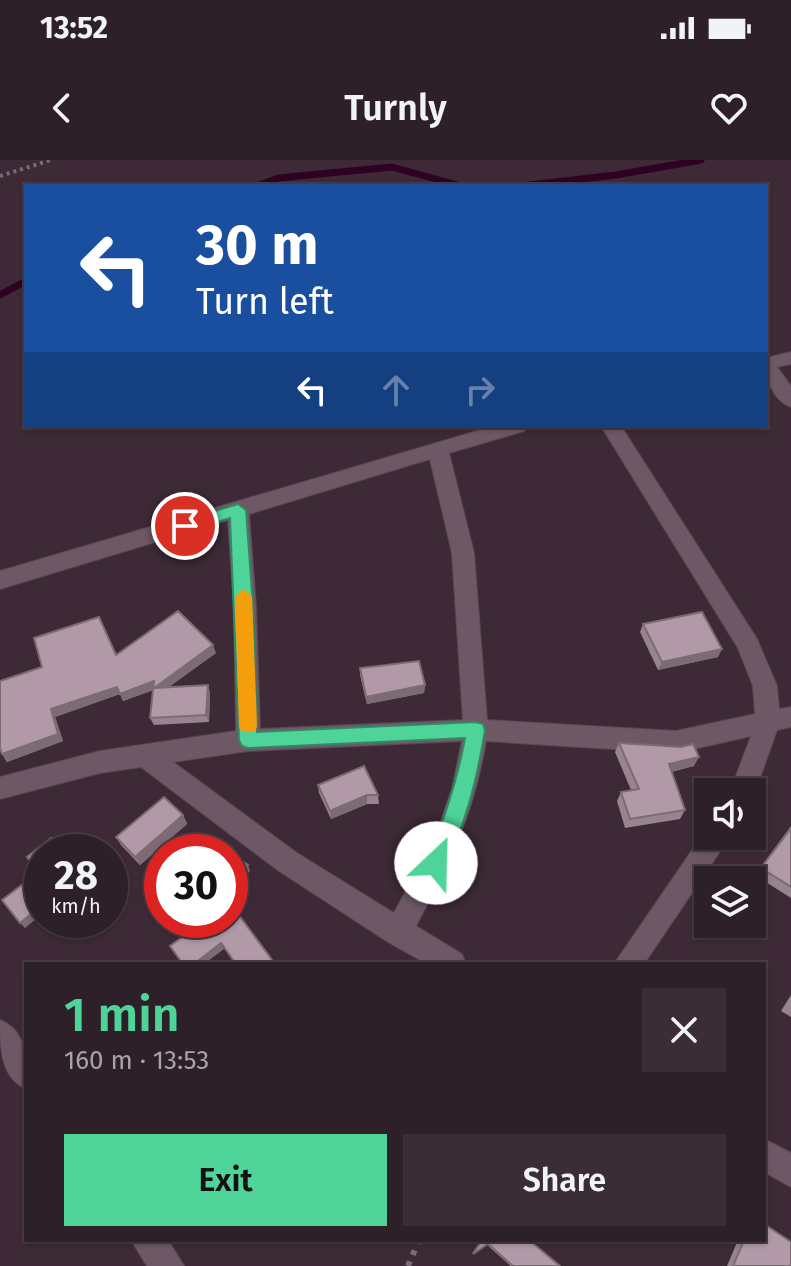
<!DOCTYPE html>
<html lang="en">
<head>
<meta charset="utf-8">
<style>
	body { margin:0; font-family:"Fira Sans",sans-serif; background:#3a2d34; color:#f1f3f6; height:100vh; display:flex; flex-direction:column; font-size:30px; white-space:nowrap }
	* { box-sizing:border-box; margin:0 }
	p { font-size:26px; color:#a7a3a8 }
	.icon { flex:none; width:44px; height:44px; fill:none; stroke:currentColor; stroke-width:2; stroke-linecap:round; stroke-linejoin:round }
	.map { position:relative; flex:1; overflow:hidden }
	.drawer { position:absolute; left:24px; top:802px; width:742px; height:280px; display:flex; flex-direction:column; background:#2e2028; border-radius:0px; box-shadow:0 2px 6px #0004,0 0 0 2px #493e45 }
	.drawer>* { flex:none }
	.banner { position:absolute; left:24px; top:24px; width:744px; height:244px; border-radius:0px; box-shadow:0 2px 6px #0004,0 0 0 2px #493e45; background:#1a4fa0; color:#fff; overflow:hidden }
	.buttons { position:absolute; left:694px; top:618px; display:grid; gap:16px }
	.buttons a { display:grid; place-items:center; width:72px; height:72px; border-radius:0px; background:#2e2028; box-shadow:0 2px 6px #0004,0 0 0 2px #493e45; font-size:40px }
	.speed { position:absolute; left:24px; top:674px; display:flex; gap:16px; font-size:40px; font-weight:700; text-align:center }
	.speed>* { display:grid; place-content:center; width:104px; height:104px; border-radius:50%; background:#2e2028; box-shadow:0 2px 6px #0004,0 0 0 2px #493e45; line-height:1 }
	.speed small { font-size:20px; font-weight:400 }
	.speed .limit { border:12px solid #d22; background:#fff; color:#111 }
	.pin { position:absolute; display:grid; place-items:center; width:68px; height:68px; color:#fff; margin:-34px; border:4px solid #fff; border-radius:50%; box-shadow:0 2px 8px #0007 }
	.me { position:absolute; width:88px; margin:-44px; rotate:24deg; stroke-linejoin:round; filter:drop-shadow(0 0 6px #0008) }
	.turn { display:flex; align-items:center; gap:28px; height:168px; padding:0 40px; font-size:36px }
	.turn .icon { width:104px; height:104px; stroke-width:2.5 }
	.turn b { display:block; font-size:56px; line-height:68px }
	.lanes { display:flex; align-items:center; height:76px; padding:0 40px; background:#0003; justify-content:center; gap:40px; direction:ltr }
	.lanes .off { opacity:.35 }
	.round { display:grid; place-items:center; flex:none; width:84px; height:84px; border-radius:0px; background:#3a2d34 }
	.overview { display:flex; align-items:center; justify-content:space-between; height:136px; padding:0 40px }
	h1 { font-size:48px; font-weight:600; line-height:60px; color:#4ed399 }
	.button { display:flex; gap:16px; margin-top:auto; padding:16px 40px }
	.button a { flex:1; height:92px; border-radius:0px; background:#4ed399; color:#111; font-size:32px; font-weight:600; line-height:92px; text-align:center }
	.button a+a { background:#3a2d34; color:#f1f3f6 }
	.status { display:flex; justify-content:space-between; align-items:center; height:56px; padding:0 40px; background:#2e2028; direction:ltr }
	.status svg { height:22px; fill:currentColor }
	header { display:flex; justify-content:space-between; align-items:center; height:104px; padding:0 40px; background:#2e2028; font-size:36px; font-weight:600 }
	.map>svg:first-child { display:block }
</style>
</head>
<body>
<div class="status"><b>13:52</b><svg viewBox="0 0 49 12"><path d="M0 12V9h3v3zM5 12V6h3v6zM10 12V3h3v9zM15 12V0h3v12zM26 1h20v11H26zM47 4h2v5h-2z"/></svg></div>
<header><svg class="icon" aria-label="back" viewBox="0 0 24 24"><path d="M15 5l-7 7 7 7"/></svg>Turnly<svg class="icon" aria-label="heart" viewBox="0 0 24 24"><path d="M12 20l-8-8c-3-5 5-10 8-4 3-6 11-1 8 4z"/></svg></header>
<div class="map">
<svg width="791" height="1106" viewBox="0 0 791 1106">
	<rect width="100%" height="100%" fill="#3d2a36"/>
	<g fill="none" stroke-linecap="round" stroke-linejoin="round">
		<!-- stream -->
		<path stroke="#2d0222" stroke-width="7" d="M 257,26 L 278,18 L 392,7 L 461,26
			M 521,26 L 616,15 L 701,0
			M 0,135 L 26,121"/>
		<defs>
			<path id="street" d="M 791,192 L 791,204 L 777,207 L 791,226 L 791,247 C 771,240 766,216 766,198 Z
				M 494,266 L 527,266 L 524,271 L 449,293 L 474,393 L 487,560 L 676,571 L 755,554 L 753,526 L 738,488 L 601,266 L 621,266 L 757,479 L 777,526 L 779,549 L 791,547 L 791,567 L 777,570 L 752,640 L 752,632 L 730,632 L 751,576 L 676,593 L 486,581 C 473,657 451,699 416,766 L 462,794 L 466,804 L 427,804 L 388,782 L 279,711 L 141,607 L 100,613 L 0,639 L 0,617 L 100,591 L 236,571 L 234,446 L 228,360 L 0,429 L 0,411 ZM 430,299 L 452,393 L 463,560 L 260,569 L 256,446 L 249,354 ZM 462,581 L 452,629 L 436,675 L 394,753 L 297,693 L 173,602 L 248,591 Z
				M 708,667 L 708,676 L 729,676 L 725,684 L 644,804 L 614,804 Z
				M 0,860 C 29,872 26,902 26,929 C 0,917 0,886 0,860 Z
				M 764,979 L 791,993 L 791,1027 L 764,1012 Z
				M 131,1080 L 168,1080 L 184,1106 L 147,1106 Z"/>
		</defs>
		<!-- street casing -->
		<use href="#street" stroke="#584752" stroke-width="2"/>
		<!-- path-far1 -->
		<path stroke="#7c6b76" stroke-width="4" stroke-dasharray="3 4" stroke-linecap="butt" d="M 0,16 L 51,0"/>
		<!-- path -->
		<path stroke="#7c6b76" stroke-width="6" stroke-dasharray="5 7" stroke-linecap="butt" d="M 408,1106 L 419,1080"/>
		<!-- street -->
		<use href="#street" fill="#6e5866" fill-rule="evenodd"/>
	</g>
	<!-- wall -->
	<path fill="#988490" d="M 643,464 L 718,497 L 658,510 L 640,472 Z
		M 216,493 L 168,527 L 210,532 L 209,562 L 154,565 L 150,558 L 153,530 L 123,541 L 120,534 L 55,557 L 63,581 L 7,602 L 2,594 L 116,494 Z
		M 360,508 L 425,525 L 424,533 L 367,544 L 360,515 Z
		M 619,583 L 694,606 L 671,612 L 685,650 L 680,659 L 625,668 L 617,641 L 621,632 L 631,630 L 615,592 Z
		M 318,625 L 378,635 L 379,644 L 367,644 L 331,659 L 319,633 Z
		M 183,655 L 187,664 L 140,705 L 121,685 L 116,677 Z
		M 791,666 L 791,738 L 755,715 Z
		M 791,835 L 791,857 L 781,851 Z
		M 481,1080 L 529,1080 L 560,1106 L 511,1106 L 487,1085 L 472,1094 Z
		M 738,1080 L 764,1080 L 791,1106 L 727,1106 Z"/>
	<!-- shaded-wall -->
	<path fill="#7c6b75" d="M 213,485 L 216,493 L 157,536 L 154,530 L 123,541 L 120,534 L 55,557 L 63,581 L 7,602 L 2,594 L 51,549 Z
		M 722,489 L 718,497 L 658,510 L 662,502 Z
		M 208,525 L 210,532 L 209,562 L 206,555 Z
		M 425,525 L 424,533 L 367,544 L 366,537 Z
		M 699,597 L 694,606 L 664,613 L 669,604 Z
		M 367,635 L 367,644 L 331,659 L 330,651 Z
		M 183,655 L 187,664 L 140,705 L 135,697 Z
		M 248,705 L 250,711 L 230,737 L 230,728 Z
		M 42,745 L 42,754 L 25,768 L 20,763 Z
		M 221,783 L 224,789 L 204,804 L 194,804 Z"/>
	<!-- building -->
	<path fill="#b199a7" stroke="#7c6b75" stroke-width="2" d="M 178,451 L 213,485 L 154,528 L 208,525 L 206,555 L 150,558 L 154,521 L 120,534 L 117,527 L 51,549 L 58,574 L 2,594 L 0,588 L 0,521 L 42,507 L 34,478 L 99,457 L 116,495 Z
		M 702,452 L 722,489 L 662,502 L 643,464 Z
		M 419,501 L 425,525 L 366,537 L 360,508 Z
		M 619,583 L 681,587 L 693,584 L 699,597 L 669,604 L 685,650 L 630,659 L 621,632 L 639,629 Z
		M 364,606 L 378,635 L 367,635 L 330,651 L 318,625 Z
		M 164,637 L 183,655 L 135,697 L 116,677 Z
		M 791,668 L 791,727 L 761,708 Z
		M 51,678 L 64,692 L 42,692 L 42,745 L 20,763 L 2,740 L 39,712 L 27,697 Z
		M 210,681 L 228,692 L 201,692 Z
		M 230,693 L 248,705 L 230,728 Z
		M 230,743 L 275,804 L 236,804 L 221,783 L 194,804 L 183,804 L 170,786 L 206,760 L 230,760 Z
		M 764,1064 L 791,1082 L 791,1106 L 733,1106 L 744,1080 L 764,1080 Z
		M 482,1080 L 529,1080 L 560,1106 L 513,1106 L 488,1084 L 473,1094 Z"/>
	<!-- route -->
	<path fill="#4ed399" stroke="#338963" stroke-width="2" d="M 238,344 L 246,350 L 253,446 L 257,572 L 476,562 L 483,564 L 485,570 C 477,619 466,665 443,709 L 436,712 L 429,709 L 426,703 C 444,661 457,623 465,578 L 248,588 L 242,586 L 239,580 L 230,358 L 185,372 L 177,366 L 179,362 Z"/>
	<!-- slow -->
	<path fill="#f59e0b" d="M 244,429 L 252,436 L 257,566 L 255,572 L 242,572 L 239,566 L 235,436 Z"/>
</svg>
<div class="buttons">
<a><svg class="icon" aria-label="sound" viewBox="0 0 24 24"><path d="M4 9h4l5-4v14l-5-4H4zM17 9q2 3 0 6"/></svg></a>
<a><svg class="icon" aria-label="layers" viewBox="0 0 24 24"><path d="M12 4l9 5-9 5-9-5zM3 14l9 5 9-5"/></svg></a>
</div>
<div class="speed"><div>28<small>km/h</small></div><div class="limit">30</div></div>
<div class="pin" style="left:185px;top:366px;background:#d93025"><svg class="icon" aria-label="arrive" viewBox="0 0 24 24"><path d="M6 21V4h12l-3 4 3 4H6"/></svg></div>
<svg class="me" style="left:436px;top:703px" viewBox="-20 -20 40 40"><circle r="19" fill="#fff"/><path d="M0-13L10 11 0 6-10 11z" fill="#4ed399"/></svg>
<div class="banner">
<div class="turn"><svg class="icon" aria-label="left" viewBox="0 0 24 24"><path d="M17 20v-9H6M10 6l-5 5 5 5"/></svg><div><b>30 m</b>Turn left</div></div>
<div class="lanes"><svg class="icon" aria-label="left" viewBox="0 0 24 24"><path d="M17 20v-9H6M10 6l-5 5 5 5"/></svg><svg class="icon off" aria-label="ahead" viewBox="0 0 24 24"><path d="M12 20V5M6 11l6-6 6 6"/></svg><svg class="icon off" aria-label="right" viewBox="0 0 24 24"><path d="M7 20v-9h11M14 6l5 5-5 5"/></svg></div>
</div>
<section class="drawer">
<div class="overview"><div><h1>1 min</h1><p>160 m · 13:53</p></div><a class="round"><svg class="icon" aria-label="close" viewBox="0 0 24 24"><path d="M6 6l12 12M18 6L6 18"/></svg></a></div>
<div class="button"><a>Exit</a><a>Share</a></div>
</section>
</div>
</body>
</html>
